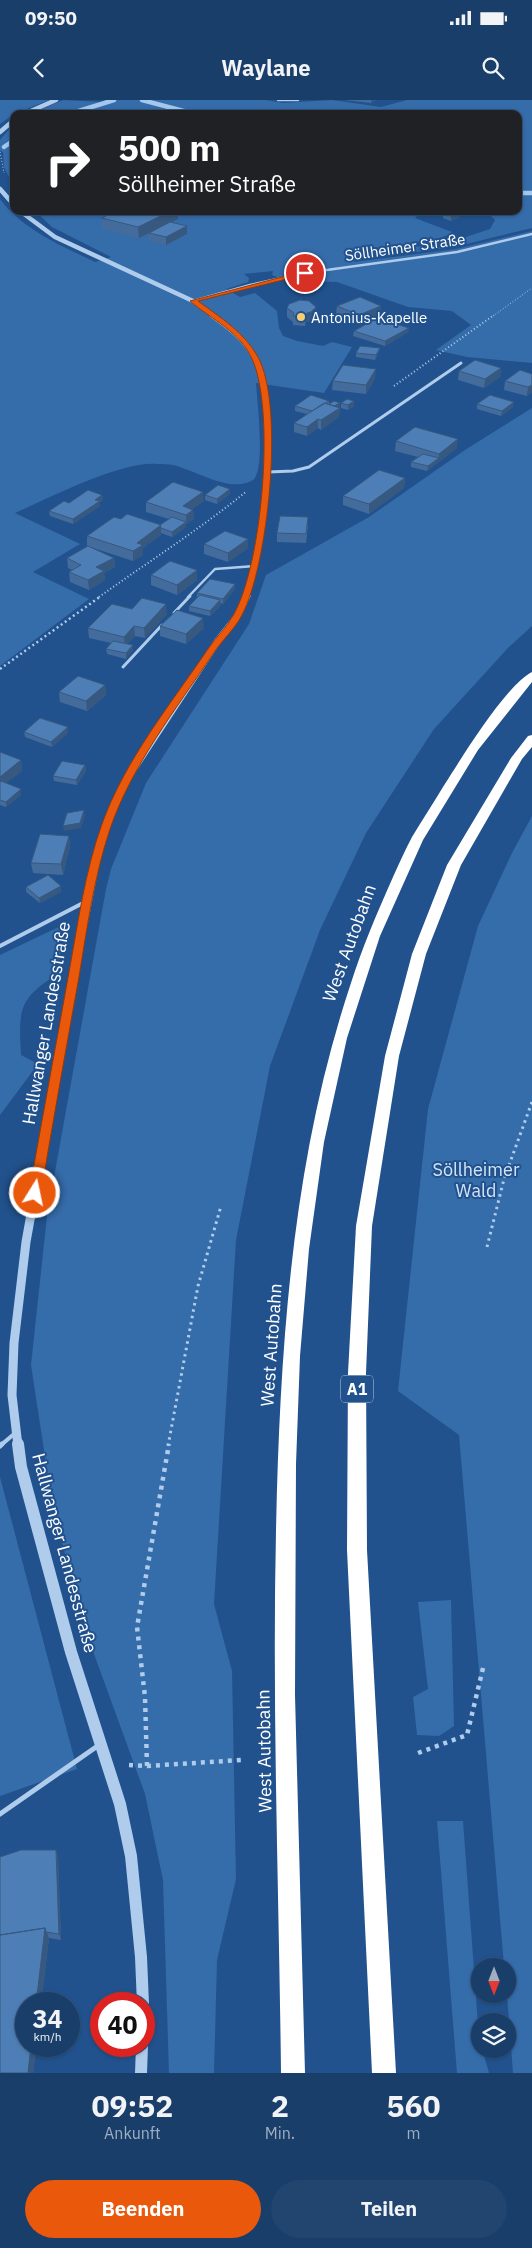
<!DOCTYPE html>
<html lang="de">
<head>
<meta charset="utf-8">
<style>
	body { margin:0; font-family:"IBM Plex Sans",sans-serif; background:#224570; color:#f1f3f6; height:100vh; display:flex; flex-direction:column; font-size:19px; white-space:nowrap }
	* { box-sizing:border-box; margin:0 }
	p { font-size:16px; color:#9faec1 }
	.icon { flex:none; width:28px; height:28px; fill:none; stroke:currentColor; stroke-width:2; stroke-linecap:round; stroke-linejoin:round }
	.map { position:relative; height:1973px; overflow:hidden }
	.side { display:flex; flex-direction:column; background:#193e6a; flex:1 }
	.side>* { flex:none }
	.guide { position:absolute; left:10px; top:10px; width:512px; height:105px; border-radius:10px; box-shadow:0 1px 4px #0004,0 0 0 1px #37577e; background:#202124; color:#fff; overflow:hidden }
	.needle { width:32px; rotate:180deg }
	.tools { position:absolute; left:471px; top:1858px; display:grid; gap:10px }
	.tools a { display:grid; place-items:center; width:45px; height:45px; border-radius:50%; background:#193e6a; box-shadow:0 1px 4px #0004,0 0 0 1px #37577e; font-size:25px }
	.speed { position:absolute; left:15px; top:1892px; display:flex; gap:10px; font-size:25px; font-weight:700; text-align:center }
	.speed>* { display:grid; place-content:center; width:65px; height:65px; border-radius:50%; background:#193e6a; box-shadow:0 1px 4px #0004,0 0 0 1px #37577e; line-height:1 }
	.speed small { font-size:12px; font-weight:400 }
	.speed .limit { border:8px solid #d22; background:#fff; color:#111 }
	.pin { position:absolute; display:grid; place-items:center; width:42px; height:42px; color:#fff; margin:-21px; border:2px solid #fff; border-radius:50%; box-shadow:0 1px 5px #0007 }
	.me { position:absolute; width:55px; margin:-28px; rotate:10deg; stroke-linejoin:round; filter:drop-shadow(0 0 4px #0008) }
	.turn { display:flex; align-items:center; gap:18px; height:105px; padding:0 25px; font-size:22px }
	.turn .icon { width:65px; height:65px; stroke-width:2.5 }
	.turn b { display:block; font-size:35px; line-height:42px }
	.eta { display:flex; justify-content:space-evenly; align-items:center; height:85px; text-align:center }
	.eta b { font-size:30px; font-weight:700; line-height:35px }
	.button { display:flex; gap:10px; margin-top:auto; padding:10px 25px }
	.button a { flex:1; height:58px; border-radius:30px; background:#ea580c; color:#fff; font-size:20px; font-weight:700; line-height:58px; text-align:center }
	.button a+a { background:#224570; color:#f1f3f6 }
	.status { display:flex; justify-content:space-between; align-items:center; height:35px; padding:0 25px; background:#193e6a; direction:ltr }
	.status svg { height:14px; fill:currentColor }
	header { display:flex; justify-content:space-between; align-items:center; height:65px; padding:0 25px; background:#193e6a; font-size:22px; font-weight:700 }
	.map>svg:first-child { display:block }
</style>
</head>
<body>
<div class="status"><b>09:50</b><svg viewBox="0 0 49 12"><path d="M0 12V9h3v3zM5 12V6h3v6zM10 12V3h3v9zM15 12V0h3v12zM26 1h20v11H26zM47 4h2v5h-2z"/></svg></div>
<header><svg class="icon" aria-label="back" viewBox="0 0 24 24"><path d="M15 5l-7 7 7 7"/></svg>Waylane<svg class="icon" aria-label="search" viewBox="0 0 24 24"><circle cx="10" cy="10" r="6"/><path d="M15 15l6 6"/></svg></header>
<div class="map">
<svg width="532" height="1973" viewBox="0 0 532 1973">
	<rect width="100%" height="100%" fill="#21528d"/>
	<!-- green -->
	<path fill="#356caa" d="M 0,0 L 49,0 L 14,14 L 0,24 Z
		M 63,0 L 102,2 L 108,0 L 266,0 L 283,3 L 332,0 L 381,7 L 407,0 L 532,0 L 532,128 L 454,147 L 380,157 L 385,152 L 457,140 L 490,129 L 495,120 L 486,111 L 519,111 L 519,14 L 30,14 Z
		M 14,24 L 14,87 L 4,67 L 3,52 L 0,51 L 0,40 Z
		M 0,99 C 23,130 62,146 95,162 L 111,157 L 52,127 L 35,111 L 403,111 L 418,115 L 415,118 L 452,132 C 444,142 384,146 367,149 L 362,151 L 354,162 L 456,149 L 532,131 L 532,263 L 467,257 L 436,250 L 471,225 L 452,211 L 408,207 L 337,182 L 287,181 L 272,175 L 273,171 L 244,174 L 249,178 L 248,182 L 226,189 L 240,197 L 255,193 L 277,211 L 279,228 L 283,236 L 297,241 L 323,246 L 332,242 L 352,247 L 324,293 L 256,283 C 257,300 266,370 253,380 C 231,394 195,370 173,365 C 168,364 163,364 158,364 C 120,361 52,397 15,413 L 80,444 L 33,472 L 89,499 L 0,566 Z
		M 532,308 L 532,526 L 507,549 L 434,629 L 366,733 L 320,830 L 270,966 L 236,1140 L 214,1504 L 232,1571 L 236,1779 L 217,1860 L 214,1973 L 169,1973 L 163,1780 L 145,1694 L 86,1532 L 53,1409 L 31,1265 L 47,1116 L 106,789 L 111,769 L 146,683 L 249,524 L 266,475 L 369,417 L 465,350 Z
		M 532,716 L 532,1973 L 513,1973 L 507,1894 L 508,1866 L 504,1866 L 459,1335 L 398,1291 L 428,1009 L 478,826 L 512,753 Z
		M 67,823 L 56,875 C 17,900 19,911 21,955 L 38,964 L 0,1015 L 0,855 Z
		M 0,1377 L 77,1669 L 0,1696 Z
		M 451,1500 L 454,1626 L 439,1636 L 417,1635 L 413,1597 L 428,1589 L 418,1502 Z
		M 437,1721 L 463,1721 L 479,1938 L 489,1973 L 457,1973 Z"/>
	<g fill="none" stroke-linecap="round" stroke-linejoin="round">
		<!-- stream -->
		<path stroke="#a3c7ed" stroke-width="4.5" d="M 142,0 L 195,14
			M 69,14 L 114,0
			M 4,47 L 14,40
			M 519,93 L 532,93"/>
		<!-- path-far4 -->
		<path stroke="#afccec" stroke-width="1" stroke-dasharray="1 2" stroke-linecap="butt" d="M 0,52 L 4,73
			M 493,216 L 532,188"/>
		<!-- path-far3 -->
		<path stroke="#afccec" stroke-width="2" stroke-dasharray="1 2.5" stroke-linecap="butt" d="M 394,286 L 494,215
			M 99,497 C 148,462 200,429 247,391"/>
		<!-- path-far2 -->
		<path stroke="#afccec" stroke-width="2.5" stroke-dasharray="2 3" stroke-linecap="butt" d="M 0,569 L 101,496"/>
		<!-- path-far1 -->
		<path stroke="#afccec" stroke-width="3" stroke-dasharray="2.5 4" stroke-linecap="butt" d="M 487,1147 L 504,1079 L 532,1002
			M 168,1346 L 198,1186 L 221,1106"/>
		<!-- path -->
		<path stroke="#afccec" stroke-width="4.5" stroke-dasharray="4 5" stroke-linecap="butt" d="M 418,1653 L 467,1635 L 484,1564
			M 129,1665 L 147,1666 L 241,1660
			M 147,1666 L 145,1597 L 137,1527 L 169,1344"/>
		<!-- service-far3 -->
		<path stroke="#afccec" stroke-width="2.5" d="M 188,497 L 215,469 L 255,466"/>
		<!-- service-far2 -->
		<path stroke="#afccec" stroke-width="3" d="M 174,513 L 190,496
			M 123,567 L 162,525"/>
		<!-- service-far1 -->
		<path stroke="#afccec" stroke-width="4" d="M 0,1346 L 14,1334"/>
		<!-- service -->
		<path stroke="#afccec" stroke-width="5" d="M 0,1346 L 2,1344
			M 0,1714 L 99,1645"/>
		<!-- minor-far2 -->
		<path stroke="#afccec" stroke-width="2.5" d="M 278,0 L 298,0
			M 193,201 L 250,185 L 305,173 L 457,152 L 532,134"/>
		<!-- minor-far1 -->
		<path stroke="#afccec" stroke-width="3" d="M 268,372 L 293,371 L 309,367 L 461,263"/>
		<!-- minor -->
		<path stroke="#afccec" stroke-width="4" d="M 0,846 L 87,801"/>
		<!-- tertiary-far4 -->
		<path stroke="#afccec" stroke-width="4.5" d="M 24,14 L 56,0
			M 0,32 L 14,20
			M 0,89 L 14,105
			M 20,111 L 55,137 L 193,201 L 214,216"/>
		<!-- tertiary-far3 -->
		<path stroke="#afccec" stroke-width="5.5" d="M 212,215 C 229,227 248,241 256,261 C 279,315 266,443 246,497"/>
		<!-- tertiary-far2 -->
		<path stroke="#afccec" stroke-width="7" d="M 76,865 L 100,743 L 115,702 L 129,676 L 217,542 L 236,518 L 247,496"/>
		<!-- tertiary-far1 -->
		<path stroke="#afccec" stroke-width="9" d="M 18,1346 L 12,1295 L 14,1243 L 26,1142 L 76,864"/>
		<!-- tertiary -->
		<path stroke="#afccec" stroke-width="12" d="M 18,1344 L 21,1367 L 71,1552 L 120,1704 L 131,1756 L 141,1857 L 143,1904
			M 141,1973 L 142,1946"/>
		<!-- motorway -->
		<path fill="#fff" fill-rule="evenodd" d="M 532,572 L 532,582 L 478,650 L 423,740 L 380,836 L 347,938 L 324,1042 L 309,1149 L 300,1256 L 296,1364 L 295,1595 L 305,1973 L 281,1973 C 279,1792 272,1611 276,1430 C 280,1246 292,1061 350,886 C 362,848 377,813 393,777 C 399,764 405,750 412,737 C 422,720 433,704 443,687 C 461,659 505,586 532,572 Z
			M 532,635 L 532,647 L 522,659 L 461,765 L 426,854 L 399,956 L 372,1126 L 366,1273 L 367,1450 L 396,1973 L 372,1973 L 347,1450 L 348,1273 L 356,1126 L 385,956 L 412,854 L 447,765 L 511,658 L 528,636 Z"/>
	</g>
	<!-- wall -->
	<path fill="#436c9d" d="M 344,0 L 376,0 L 371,3 Z
		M 115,111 L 178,111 L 178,119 L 171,122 L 187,126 L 187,134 L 166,145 L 149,141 L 149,133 L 139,138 L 102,129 L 102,118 Z
		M 408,111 L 422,111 L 418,114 Z
		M 460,113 L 460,117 L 451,121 L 443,118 L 443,114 Z
		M 337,206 L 381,215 L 358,223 L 336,214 Z
		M 287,208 L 316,215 L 311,221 L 306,222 L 305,226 L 293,225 L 293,222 L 287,217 Z
		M 409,228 L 408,232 L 385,246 L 353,236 L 354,231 Z
		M 380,248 L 379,252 L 375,260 L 356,257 L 356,253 Z
		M 501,268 L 500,277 L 484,288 L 458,280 L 459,271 Z
		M 532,274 L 527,296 L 504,290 L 505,281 Z
		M 375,278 L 366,294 L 332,290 L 333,281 Z
		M 329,301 L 329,304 L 340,303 L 339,317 L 321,330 L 318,328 L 307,336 L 294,332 L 294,323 L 307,314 L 295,311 L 295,306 Z
		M 341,303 L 354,306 L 348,310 L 341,308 Z
		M 477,304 L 513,307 L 501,316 L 477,309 Z
		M 396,341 L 457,348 L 427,371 L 411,367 L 411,362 L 418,357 L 395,351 Z
		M 405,378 L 404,388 L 369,414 L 343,405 L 343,396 Z
		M 230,394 L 217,404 L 205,400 L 205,395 Z
		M 102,395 L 103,400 L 100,402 L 100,406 L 73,424 L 50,416 L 49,411 L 69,403 Z
		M 204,401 L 192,409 L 193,410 L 194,419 L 186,424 L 186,427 L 172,437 L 161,433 L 161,435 L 143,448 L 143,455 L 133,461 L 87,446 L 87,436 L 121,419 L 160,425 L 169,419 L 146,412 L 146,402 Z
		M 308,426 L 306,443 L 277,442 L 277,433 Z
		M 204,444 L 248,448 L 228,462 L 204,454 Z
		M 67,458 L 114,458 L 115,467 L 104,473 L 105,480 L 89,490 L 70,482 L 69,472 L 72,470 L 68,468 Z
		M 197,470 L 197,480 L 177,495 L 151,485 L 151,475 Z
		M 235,484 L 235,489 L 223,504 L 221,503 L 221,505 L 210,516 L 189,511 L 189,506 L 197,497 L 197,493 Z
		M 132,509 L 167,514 L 145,538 L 135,536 L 127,544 L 133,550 L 126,559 L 107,554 L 106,549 L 111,543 L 89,538 L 88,528 Z
		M 160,526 L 204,528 L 186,544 L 160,536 Z
		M 105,585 L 106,595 L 87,611 L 60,602 L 59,592 Z
		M 68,627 L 68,633 L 52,647 L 25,637 L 24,632 Z
		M 0,652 L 21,660 L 22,671 L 6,683 L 21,689 L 21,695 L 6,707 L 0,705 Z
		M 85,665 L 86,671 L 77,685 L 54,681 L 53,676 Z
		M 69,736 L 70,746 L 63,775 L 33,773 L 31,763 Z
		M 26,787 L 61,792 L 40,803 L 26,792 Z
		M 56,1750 L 58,1757 L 61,1840 L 49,1838 L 33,1973 L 0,1973 Z"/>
	<!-- shaded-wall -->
	<path fill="#37587f" d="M 371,0 L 376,0 L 371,3 Z
		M 171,111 L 178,111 L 178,119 L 139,138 L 138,127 Z
		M 460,113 L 460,117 L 451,121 L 451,116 Z
		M 187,126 L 187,134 L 166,145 L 166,137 Z
		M 381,206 L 381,215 L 358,223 L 359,215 Z
		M 316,207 L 316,215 L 311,221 L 306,222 L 305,226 L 305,217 L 307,213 Z
		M 409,228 L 408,232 L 385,246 L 385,241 Z
		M 380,248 L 379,252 L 375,260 L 376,255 Z
		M 501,268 L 500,277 L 484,288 L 485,279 Z
		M 376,269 L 375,278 L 366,294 L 366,285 Z
		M 532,285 L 532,293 L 527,296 L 528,287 Z
		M 354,301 L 354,306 L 348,310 L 348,305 Z
		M 514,302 L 513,307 L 501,316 L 502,311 Z
		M 340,303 L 339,317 L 321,330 L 321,320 L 334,306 Z
		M 318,319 L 318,328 L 307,336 L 307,327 Z
		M 458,339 L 457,348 L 427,371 L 428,366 L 439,358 L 439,354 Z
		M 405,378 L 404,388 L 369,414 L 369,404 Z
		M 230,389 L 230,394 L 217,404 L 217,399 Z
		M 203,392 L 204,401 L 185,414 L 183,406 Z
		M 102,395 L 103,400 L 100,402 L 100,406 L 73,424 L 73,419 L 95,400 Z
		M 193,410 L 194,419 L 186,424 L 186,415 Z
		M 186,422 L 186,427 L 172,437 L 172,432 Z
		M 161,425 L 161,435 L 143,448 L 143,455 L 133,461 L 133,451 L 137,443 Z
		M 248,439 L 248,448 L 228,462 L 228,453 Z
		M 114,458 L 115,467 L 104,473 L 105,480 L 89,490 L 88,480 L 96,467 Z
		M 197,470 L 197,480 L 177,495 L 177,485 Z
		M 235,484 L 235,489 L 223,504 L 223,499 Z
		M 220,500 L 221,505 L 210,516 L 210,511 Z
		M 166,504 L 167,514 L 145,538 L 144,528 Z
		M 203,518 L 204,528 L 186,544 L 186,534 Z
		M 134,526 L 135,536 L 125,547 L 124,537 Z
		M 133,545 L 133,550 L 126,559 L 126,553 Z
		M 105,585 L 106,595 L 87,611 L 86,601 Z
		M 68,627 L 68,633 L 52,647 L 51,642 Z
		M 21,660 L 22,671 L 0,688 L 0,677 Z
		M 85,665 L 86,671 L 77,685 L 76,680 Z
		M 21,689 L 21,695 L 6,707 L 6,702 Z
		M 84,710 L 85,716 L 81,728 L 64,731 L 63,726 Z
		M 69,736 L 70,746 L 63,775 L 61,764 Z
		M 61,786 L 61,792 L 40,803 L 39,798 Z
		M 56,1750 L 58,1757 L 61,1840 L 59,1834 Z
		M 45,1828 L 49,1838 L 41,1904 L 36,1904 Z
		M 31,1946 L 36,1946 L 33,1973 L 28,1973 Z"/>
	<!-- building -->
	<path fill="#4e7eb6" stroke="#37587f" d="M 115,111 L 171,111 L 138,127 L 102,118 Z
		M 449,111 L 455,111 L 460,113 L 451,116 L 443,114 Z
		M 170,122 L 187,126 L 166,137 L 149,133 Z
		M 360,197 L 381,206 L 359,215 L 337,206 Z
		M 300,200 L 309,201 L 316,207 L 311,212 L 307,213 L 305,217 L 293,216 L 294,213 L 287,208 L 289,204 Z
		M 377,218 L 409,228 L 385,241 L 354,231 Z
		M 360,246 L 380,248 L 376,255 L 356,253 Z
		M 475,260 L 501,268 L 485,279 L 459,271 Z
		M 343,265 L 376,269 L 366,285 L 333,281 Z
		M 520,270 L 532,274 L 532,285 L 528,287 L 505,281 Z
		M 311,295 L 329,301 L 312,311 L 295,306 Z
		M 490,295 L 514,302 L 502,311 L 477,304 Z
		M 347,299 L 354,301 L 348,305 L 341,303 Z
		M 334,301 L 340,303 L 334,306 L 329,304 Z
		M 324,303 L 340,308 L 321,320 L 318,319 L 307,327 L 294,323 Z
		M 415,327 L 458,339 L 439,354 L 396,341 Z
		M 423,354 L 439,358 L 428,366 L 411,362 Z
		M 379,370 L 405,378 L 369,404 L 343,396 Z
		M 173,382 L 203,392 L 183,406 L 193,410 L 186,415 L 146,402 Z
		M 218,385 L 230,389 L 217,399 L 205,395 Z
		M 88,390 L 102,395 L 95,400 L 100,401 L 73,419 L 49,411 L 64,401 L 69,403 Z
		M 127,414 L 161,425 L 137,443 L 143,445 L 133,451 L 87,436 L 114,417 L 121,419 Z
		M 280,416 L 308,417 L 306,434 L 277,433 Z
		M 172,417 L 186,422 L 172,432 L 161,428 L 160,425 Z
		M 225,431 L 248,439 L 228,453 L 204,444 Z
		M 88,446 L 114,458 L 96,467 L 104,471 L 88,480 L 69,472 L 81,465 L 67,458 Z
		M 170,461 L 197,470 L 177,485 L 151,475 Z
		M 210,479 L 235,484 L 223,499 L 197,493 Z
		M 200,495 L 220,500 L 210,511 L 189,506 Z
		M 142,498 L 166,504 L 144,528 L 134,526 L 124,537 L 88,528 L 112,504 L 132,509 Z
		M 177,510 L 203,518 L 186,534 L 160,526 Z
		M 113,541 L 133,545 L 126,553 L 106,549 Z
		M 78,576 L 105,585 L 86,601 L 59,592 Z
		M 40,618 L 68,627 L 51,642 L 24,632 Z
		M 0,652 L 21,660 L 0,677 Z
		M 62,661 L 85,665 L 76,680 L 53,676 Z
		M 1,681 L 21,689 L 6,702 L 0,700 L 0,682 Z
		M 84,710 L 80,723 L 63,726 L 67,713 Z
		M 40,734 L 69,736 L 61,764 L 31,763 Z
		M 48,775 L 61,786 L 39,798 L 26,787 Z
		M 21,1750 L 56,1750 L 59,1834 L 46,1832 L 45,1828 L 0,1835 L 0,1757 Z
		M 45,1828 L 36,1904 L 26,1904 L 26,1946 L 31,1946 L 28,1973 L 0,1973 L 0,1835 Z"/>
	<!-- route -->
	<path fill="#ea580c" stroke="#983908" d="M 305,171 L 307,174 L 198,201 C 221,218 244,232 258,257 C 285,306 268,466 242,515 C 235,529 222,540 213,554 C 176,609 132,665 110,729 C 94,777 87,828 79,877 C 66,949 53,1021 41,1093 L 35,1097 L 29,1093 C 42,1019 56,945 69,872 C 78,823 85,771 102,724 C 125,660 170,605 208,549 C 216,537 227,527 234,514 C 262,463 275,314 253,261 C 241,232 212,220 190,201 Z"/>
	<!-- markers -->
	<circle fill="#f8ce70" stroke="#21528d" stroke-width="2" cx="301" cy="217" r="5"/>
	<g text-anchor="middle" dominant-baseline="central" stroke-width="4" stroke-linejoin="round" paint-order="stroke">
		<!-- far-street labels -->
		<g font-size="15" fill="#fff" stroke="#21528d">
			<text transform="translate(405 147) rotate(-8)">Söllheimer Straße</text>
		</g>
		<!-- far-poi labels -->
		<g font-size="15" fill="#fff" stroke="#21528d" text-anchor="start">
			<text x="311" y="217">Antonius-Kapelle</text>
		</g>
		<!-- shield labels -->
		<rect fill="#21528d" stroke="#bccbdd" stroke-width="1" x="341" y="1275.5" width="32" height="27" rx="4"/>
		<g font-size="16" font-weight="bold" fill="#fff">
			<text x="357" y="1289">A1</text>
		</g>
		<!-- street labels -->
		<g font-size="18" fill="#fff" stroke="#21528d">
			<text transform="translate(349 843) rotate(-70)">West Autobahn</text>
			<text transform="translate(46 923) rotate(-80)">Hallwanger Landesstraße</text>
			<text transform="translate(271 1245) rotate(-86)">West Autobahn</text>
			<text transform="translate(65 1453) rotate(75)">Hallwanger Landesstraße</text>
			<text transform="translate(264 1651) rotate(-91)">West Autobahn</text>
		</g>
		<!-- park labels -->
		<g font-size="18" fill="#d4e5f9" stroke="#21528d">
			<text x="476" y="1069">Söllheimer<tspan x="476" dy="21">Wald</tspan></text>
		</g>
	</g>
</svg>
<div class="tools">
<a><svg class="needle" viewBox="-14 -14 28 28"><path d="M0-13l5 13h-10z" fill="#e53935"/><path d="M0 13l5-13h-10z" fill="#9faec1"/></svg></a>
<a><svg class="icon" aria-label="layers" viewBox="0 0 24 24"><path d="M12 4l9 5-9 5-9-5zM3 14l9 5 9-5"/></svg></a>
</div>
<div class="speed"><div>34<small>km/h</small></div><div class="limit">40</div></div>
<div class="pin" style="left:305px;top:173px;background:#d93025"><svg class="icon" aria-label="arrive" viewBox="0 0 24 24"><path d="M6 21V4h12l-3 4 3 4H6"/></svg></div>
<svg class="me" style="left:35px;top:1093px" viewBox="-20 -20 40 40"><circle r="17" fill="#ea580c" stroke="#fff" stroke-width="3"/><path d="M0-11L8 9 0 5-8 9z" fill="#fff"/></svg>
<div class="guide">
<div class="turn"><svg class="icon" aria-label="right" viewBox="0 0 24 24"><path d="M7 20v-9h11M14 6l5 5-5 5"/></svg><div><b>500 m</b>Söllheimer Straße</div></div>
</div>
</div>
<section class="side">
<div class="eta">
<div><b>09:52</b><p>Ankunft</p></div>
<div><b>2</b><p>Min.</p></div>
<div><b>560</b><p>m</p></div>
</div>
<div class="button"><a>Beenden</a><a>Teilen</a></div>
</section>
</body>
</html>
